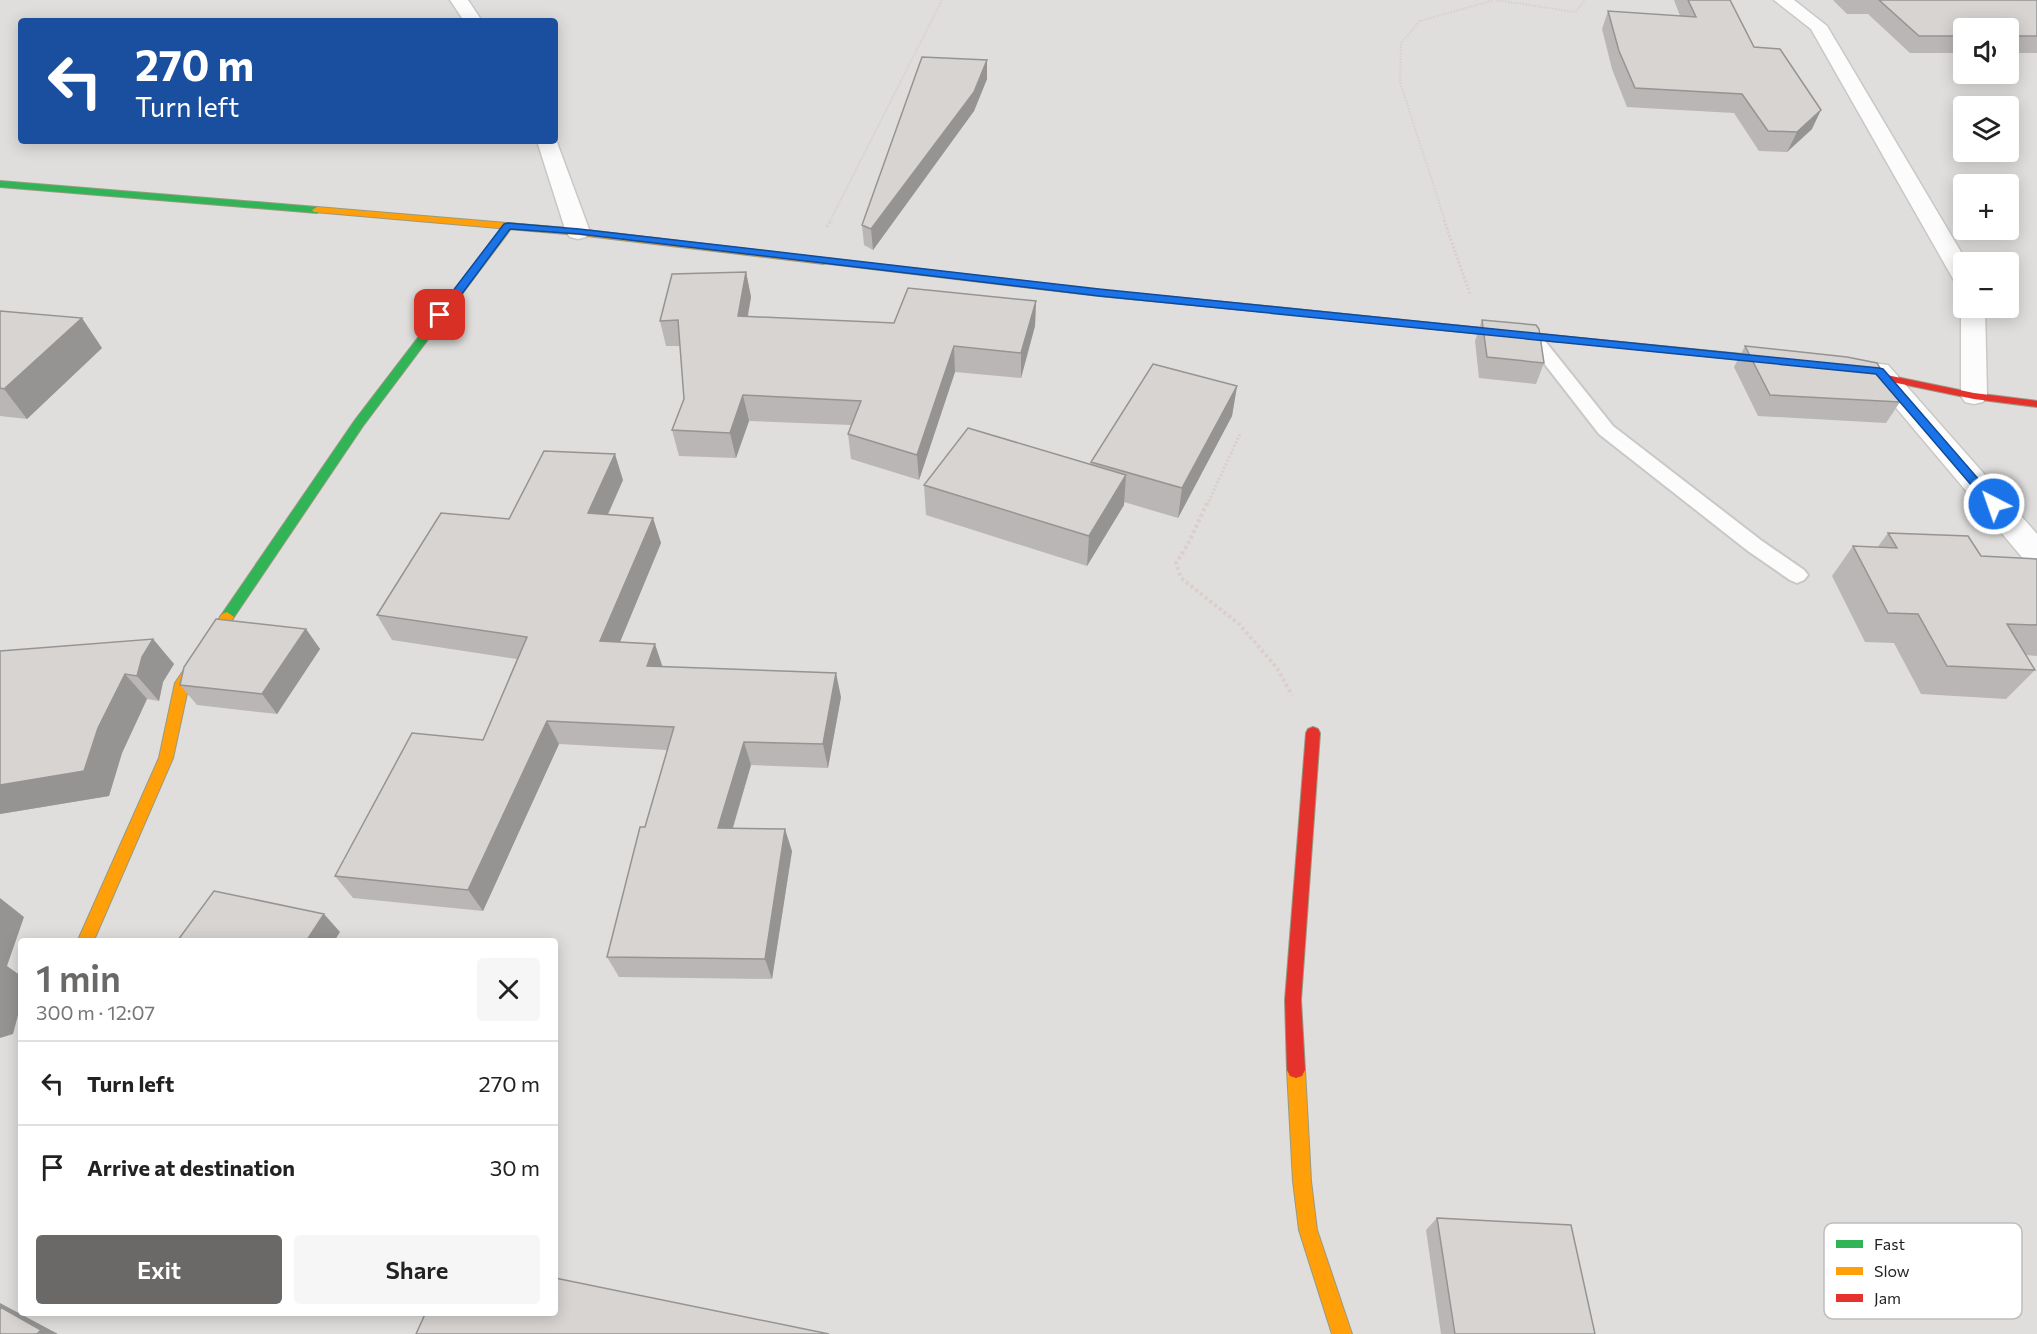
<!DOCTYPE html>
<html lang="en">
<head>
<meta charset="utf-8">
<style>
	body { margin:0; font-family:Commissioner,sans-serif; background:#f6f6f6; color:#222; height:100vh; display:flex; flex-direction:column; font-size:22px; white-space:nowrap }
	* { box-sizing:border-box; margin:0 }
	p { font-size:20px; color:#767676 }
	.icon { flex:none; width:33px; height:33px; fill:none; stroke:currentColor; stroke-width:2; stroke-linecap:round; stroke-linejoin:round }
	.map { position:relative; flex:1; overflow:hidden }
	.panel { position:absolute; left:18px; top:938px; width:540px; height:378px; display:flex; flex-direction:column; background:#fff; border-radius:6px; box-shadow:0 3px 15px #0003 }
	.panel>* { flex:none }
	.hud { position:absolute; left:18px; top:18px; width:540px; height:126px; border-radius:6px; box-shadow:0 3px 15px #0003; background:#1a4fa0; color:#fff; overflow:hidden }
	.buttons { position:absolute; left:1953px; top:18px; display:grid; gap:12px }
	.buttons a { display:grid; place-items:center; width:66px; height:66px; border-radius:6px; background:#fff; box-shadow:0 3px 15px #0003; font-size:30px }
	.pin { position:absolute; display:grid; place-items:center; width:51px; height:51px; color:#fff; margin:-26px; border-radius:12px; box-shadow:0 3px 9px #0006 }
	.me { position:absolute; width:66px; margin:-33px; rotate:319deg; stroke-linejoin:round; filter:drop-shadow(0 0 4px #0008) }
	.turn { display:flex; align-items:center; gap:21px; height:126px; padding:0 18px; font-size:27px }
	.turn .icon { width:78px; height:78px; stroke-width:2.5 }
	.turn b { display:block; font-size:42px; line-height:51px }
	.round { display:grid; place-items:center; flex:none; width:63px; height:63px; border-radius:6px; background:#f6f6f6 }
	.overview { display:flex; align-items:center; justify-content:space-between; height:102px; padding:0 18px }
	h1 { font-size:36px; font-weight:600; line-height:45px; color:#6a6968 }
	.primary-button { display:flex; gap:12px; margin-top:auto; padding:12px 18px }
	.primary-button a { flex:1; height:69px; border-radius:6px; background:#6a6968; color:#fff; font-size:24px; font-weight:600; line-height:69px; text-align:center }
	.primary-button a+a { background:#f6f6f6; color:#222 }
	ul { padding:0; list-style:none }
	li { display:flex; align-items:center; gap:18px; height:84px; padding:0 18px; border-top:2px solid #e0e0e0 }
	li div { flex:1 }
	li b { display:block; font-size:22px }
	li em { font-style:normal }
	.map>svg:first-child { display:block }
</style>
</head>
<body>
<div class="map">
<svg width="2037" height="1334" viewBox="0 0 2037 1334">
	<rect width="100%" height="100%" fill="#f0eeeb"/>
	<!-- residential -->
	<path fill="#dfdedc" fill-rule="evenodd" d="M 0,0 L 2037,0 L 2037,1334 L 0,1334 ZM 21,21 L 555,21 L 555,141 L 21,141 ZM 1964,28 L 2008,28 L 2008,74 L 1964,74 ZM 1964,106 L 2008,106 L 2008,152 L 1964,152 ZM 1964,184 L 2008,184 L 2008,230 L 1964,230 ZM 1964,262 L 2008,262 L 2008,308 L 1964,308 ZM 21,940 L 555,940 L 555,1312 L 21,1312 Z"/>
	<g fill="none" stroke-linecap="round" stroke-linejoin="round">
		<defs>
			<path id="lane" d="M 1520,329 L 1537,331 L 1613,426 L 1762,541 L 1804,570 L 1808,575 L 1804,580 L 1797,583 L 1790,580 L 1748,551 L 1599,434 L 1526,340 L 1514,338 L 1511,334 L 1514,330 Z"/>
			<path id="street" d="M 450,0 L 468,0 L 482,21 L 464,21 Z
				M 1774,0 L 1794,0 L 1827,26 L 1967,262 L 1964,262 L 1964,284 L 1955,282 L 1952,277 L 1811,29 Z
				M 555,137 L 590,232 L 586,237 L 578,239 L 570,237 L 566,232 L 537,141 L 555,141 Z
				M 1964,304 L 1964,308 L 1985,308 L 1987,396 L 1983,402 L 1974,404 L 1965,402 L 1961,396 L 1961,308 Z
				M 1856,361 L 1888,365 L 2037,534 L 2037,565 L 2026,562 L 1871,378 L 1847,375 L 1843,369 L 1847,363 Z"/>
			<path id="fast" d="M 0,181 L 317,207 L 322,210 L 317,213 L 0,187 Z
				M 505,224 L 513,226 L 363,426 L 232,620 L 222,620 L 220,617 L 222,614 L 355,420 Z
				M 1265,306 L 1560,336 L 1565,339 L 1560,342 L 1261,311 L 1261,307 Z"/>
			<path id="slow" d="M 317,207 L 578,229 L 824,258 L 829,261 L 824,264 L 578,235 L 314,212 L 312,210 Z
				M 1560,336 L 1783,358 L 1788,361 L 1783,364 L 1556,341 L 1555,339 Z
				M 227,612 L 234,617 L 189,684 L 173,758 L 94,940 L 78,940 L 159,758 L 175,683 L 222,614 Z
				M 1296,1062 L 1302,1064 L 1305,1070 L 1311,1181 L 1317,1230 L 1352,1334 L 1332,1334 L 1299,1230 L 1293,1181 L 1287,1070 L 1290,1064 Z"/>
			<path id="jam" d="M 824,258 L 1099,290 L 1265,306 L 1270,309 L 1265,312 L 1099,296 L 821,263 L 819,261 Z
				M 1843,366 L 1974,393 L 2037,401 L 2037,407 L 1974,399 L 1839,371 L 1839,367 Z
				M 1313,727 L 1318,729 L 1320,733 L 1301,1000 L 1305,1070 L 1302,1076 L 1296,1078 L 1290,1076 L 1287,1070 L 1285,1000 L 1306,733 L 1308,729 Z"/>
		</defs>
		<!-- lane casing -->
		<use href="#lane" stroke="#c9c8c7" stroke-width="4"/>
		<!-- street casing -->
		<use href="#street" stroke="#c9c8c7" stroke-width="3"/>
		<!-- fast casing -->
		<use href="#fast" stroke="#999a82" stroke-width="2"/>
		<!-- slow casing -->
		<use href="#slow" stroke="#999a82" stroke-width="2"/>
		<!-- jam casing -->
		<use href="#jam" stroke="#999a82" stroke-width="2"/>
		<!-- path-far2 -->
		<path stroke="#dccecd" stroke-width="2" stroke-dasharray="1.5 1.5" stroke-linecap="butt" d="M 1496,0 L 1575,12 L 1585,0
			M 830,221 L 942,0
			M 1445,221 L 1400,82 L 1401,43 L 1420,21 L 1494,0"/>
		<!-- path-far1 -->
		<path stroke="#dccecd" stroke-width="3" stroke-dasharray="2 2" stroke-linecap="butt" d="M 1444,220 L 1470,294
			M 827,227 L 831,220
			M 1207,505 L 1241,432"/>
		<!-- path -->
		<path stroke="#dccecd" stroke-width="4" stroke-dasharray="3 3" stroke-linecap="butt" d="M 1207,503 L 1188,544 L 1176,563 L 1181,578 L 1239,624 L 1277,668 L 1292,695"/>
		<!-- lane -->
		<use href="#lane" fill="#fdfcfc" fill-rule="evenodd"/>
		<!-- street -->
		<use href="#street" fill="#fdfcfc" fill-rule="evenodd"/>
		<!-- fast -->
		<use href="#fast" fill="#30b455" fill-rule="evenodd"/>
		<!-- slow -->
		<use href="#slow" fill="#ff9f0a" fill-rule="evenodd"/>
		<!-- jam -->
		<use href="#jam" fill="#e5322d" fill-rule="evenodd"/>
	</g>
	<!-- wall -->
	<path fill="#b9b6b5" d="M 1674,0 L 1730,0 L 1754,47 L 1812,129 L 1787,152 L 1759,151 L 1734,113 L 1627,107 L 1612,69 L 1602,29 L 1608,11 L 1680,16 Z
		M 1833,0 L 2037,0 L 2037,53 L 2008,53 L 2008,28 L 1964,28 L 1964,53 L 1910,53 L 1868,14 L 1847,14 Z
		M 987,79 L 974,111 L 873,250 L 864,245 L 862,225 Z
		M 746,272 L 751,297 L 748,317 L 894,323 L 1036,301 L 1035,326 L 1021,378 L 955,372 L 919,480 L 851,459 L 848,434 L 851,425 L 749,421 L 736,458 L 679,456 L 672,430 L 684,399 L 680,346 L 666,346 L 660,321 Z
		M 0,311 L 102,348 L 27,419 L 0,416 Z
		M 1482,320 L 1544,363 L 1536,384 L 1479,378 L 1475,341 Z
		M 1745,346 L 1900,402 L 1886,423 L 1758,416 L 1734,367 Z
		M 1237,386 L 1232,416 L 1178,518 L 1124,502 L 1124,505 L 1087,566 L 926,515 L 924,485 L 1090,464 L 1091,462 Z
		M 623,480 L 608,515 L 653,518 L 661,543 L 620,642 L 663,667 L 841,697 L 828,768 L 751,765 L 733,828 L 792,851 L 772,979 L 619,977 L 607,957 L 667,750 L 559,744 L 483,911 L 353,898 L 335,876 L 483,740 L 517,659 L 392,640 L 377,615 Z
		M 1888,533 L 1981,556 L 2037,559 L 2037,656 L 2026,655 L 2035,670 L 2006,699 L 1921,694 L 1894,643 L 1865,642 L 1832,576 L 1853,546 L 1877,548 Z
		M 306,629 L 320,649 L 277,714 L 197,705 L 180,685 Z
		M 153,639 L 174,664 L 163,682 L 159,701 L 147,699 L 122,753 L 109,796 L 0,814 Z
		M 1437,1218 L 1595,1334 L 1441,1334 L 1426,1230 Z"/>
	<!-- shaded-wall -->
	<path fill="#969493" d="M 987,60 L 987,79 L 974,111 L 873,250 L 871,229 Z
		M 1821,110 L 1812,129 L 1787,152 L 1797,132 Z
		M 746,272 L 751,297 L 743,341 L 738,316 Z
		M 1036,301 L 1035,326 L 1021,378 L 1021,353 Z
		M 82,318 L 102,348 L 27,419 L 4,389 Z
		M 954,346 L 955,372 L 919,480 L 917,455 Z
		M 1237,386 L 1232,416 L 1178,518 L 1182,488 Z
		M 743,395 L 749,421 L 736,458 L 730,433 Z
		M 615,454 L 623,480 L 597,538 L 588,513 Z
		M 1126,475 L 1124,505 L 1087,566 L 1089,536 Z
		M 653,518 L 661,543 L 610,666 L 600,641 Z
		M 306,629 L 320,649 L 277,714 L 262,694 Z
		M 153,639 L 174,664 L 163,682 L 159,701 L 137,676 L 142,657 Z
		M 655,644 L 663,668 L 647,666 Z
		M 836,673 L 841,697 L 828,768 L 823,744 Z
		M 125,674 L 147,699 L 122,753 L 109,796 L 0,814 L 0,785 L 98,728 Z
		M 547,721 L 559,744 L 483,911 L 468,890 Z
		M 744,742 L 751,765 L 726,851 L 718,828 Z
		M 785,829 L 792,851 L 772,979 L 765,959 Z
		M 0,898 L 24,917 L 7,966 L 21,976 L 21,1004 L 13,1034 L 0,1038 Z
		M 324,914 L 340,932 L 335,940 L 307,940 Z
		M 0,1303 L 58,1334 L 37,1334 L 0,1307 Z"/>
	<!-- building -->
	<path fill="#d7d4d2" stroke="#969493" stroke-width="1.5" d="M 1688,0 L 1730,0 L 1754,47 L 1780,49 L 1821,110 L 1797,132 L 1768,131 L 1742,94 L 1635,88 L 1619,51 L 1608,11 L 1696,17 Z
		M 1879,0 L 2037,0 L 2037,36 L 2008,36 L 2008,28 L 1964,28 L 1964,36 L 1919,36 Z
		M 922,57 L 987,60 L 974,92 L 871,229 L 862,225 Z
		M 746,272 L 738,316 L 894,323 L 908,288 L 1036,301 L 1021,353 L 954,346 L 917,455 L 848,434 L 861,401 L 743,395 L 730,433 L 672,430 L 684,399 L 678,320 L 660,321 L 672,274 Z
		M 0,311 L 82,318 L 4,389 L 0,388 Z
		M 1482,320 L 1536,325 L 1539,329 L 1544,363 L 1487,357 Z
		M 1745,346 L 1847,357 L 1877,363 L 1900,402 L 1770,395 Z
		M 1153,364 L 1237,386 L 1182,488 L 1091,462 Z
		M 968,428 L 1126,475 L 1089,536 L 924,485 Z
		M 544,451 L 615,454 L 588,513 L 653,518 L 600,641 L 655,644 L 647,666 L 836,673 L 823,744 L 744,742 L 718,828 L 785,829 L 765,959 L 607,957 L 640,827 L 645,827 L 674,727 L 547,721 L 468,890 L 335,876 L 412,733 L 483,740 L 527,637 L 377,615 L 441,513 L 509,519 Z
		M 1888,533 L 1968,536 L 1981,556 L 2037,559 L 2037,625 L 2007,624 L 2035,670 L 1947,666 L 1918,614 L 1888,613 L 1853,546 L 1897,548 Z
		M 216,619 L 306,629 L 262,694 L 180,685 L 184,667 Z
		M 153,639 L 142,657 L 137,676 L 125,674 L 98,728 L 84,771 L 0,785 L 0,651 Z
		M 214,891 L 324,914 L 307,940 L 178,940 Z
		M 1437,1218 L 1571,1225 L 1595,1334 L 1455,1334 Z
		M 555,1278 L 829,1334 L 416,1334 L 426,1312 L 555,1312 Z
		M 0,1307 L 41,1330 L 37,1334 L 0,1334 Z"/>
	<!-- route -->
	<path fill="#1a73e8" stroke="#114b97" stroke-width="1.5" d="M 508,223 L 579,229 L 1099,289 L 1879,368 L 1883,369 L 2000,504 L 1998,507 L 1990,507 L 1876,374 L 1099,296 L 579,234 L 510,229 L 444,318 L 436,318 L 436,313 L 504,224 Z"/>
	<!-- legend -->
	<rect x="1824" y="1223" width="198" height="96" rx="9" fill="#fff" stroke="#bdbdbd" stroke-width="1.5"/>
	<rect x="1836" y="1240" width="27" height="8" fill="#30b455"/>
	<rect x="1836" y="1267" width="27" height="8" fill="#ff9f0a"/>
	<rect x="1836" y="1294" width="27" height="8" fill="#e5322d"/>
	<g font-size="16" fill="#222">
		<text x="1874" y="1250">Fast</text>
		<text x="1874" y="1277">Slow</text>
		<text x="1874" y="1304">Jam</text>
	</g>
</svg>
<div class="buttons">
<a><svg class="icon" aria-label="sound" viewBox="0 0 24 24"><path d="M4 9h4l5-4v14l-5-4H4zM17 9q2 3 0 6"/></svg></a>
<a><svg class="icon" aria-label="layers" viewBox="0 0 24 24"><path d="M12 4l9 5-9 5-9-5zM3 14l9 5 9-5"/></svg></a>
<a>+</a>
<a>−</a>
</div>
<div class="pin" style="left:440px;top:315px;background:#d93025"><svg class="icon" aria-label="arrive" viewBox="0 0 24 24"><path d="M6 21V4h12l-3 4 3 4H6"/></svg></div>
<svg class="me" style="left:1994px;top:504px" viewBox="-20 -20 40 40"><circle r="17" fill="#1a73e8" stroke="#fff" stroke-width="3"/><path d="M0-11L8 9 0 5-8 9z" fill="#fff"/></svg>
<div class="hud">
<div class="turn"><svg class="icon" aria-label="left" viewBox="0 0 24 24"><path d="M17 20v-9H6M10 6l-5 5 5 5"/></svg><div><b>270 m</b>Turn left</div></div>
</div>
<section class="panel">
<div class="overview"><div><h1>1 min</h1><p>300 m · 12:07</p></div><a class="round"><svg class="icon" aria-label="close" viewBox="0 0 24 24"><path d="M6 6l12 12M18 6L6 18"/></svg></a></div>
<ul>
<li><svg class="icon" aria-label="left" viewBox="0 0 24 24"><path d="M17 20v-9H6M10 6l-5 5 5 5"/></svg><div><b>Turn left</b></div><em>270 m</em></li>
<li><svg class="icon" aria-label="arrive" viewBox="0 0 24 24"><path d="M6 21V4h12l-3 4 3 4H6"/></svg><div><b>Arrive at destination</b></div><em>30 m</em></li>
</ul>
<div class="primary-button"><a>Exit</a><a>Share</a></div>
</section>
</div>
</body>
</html>
